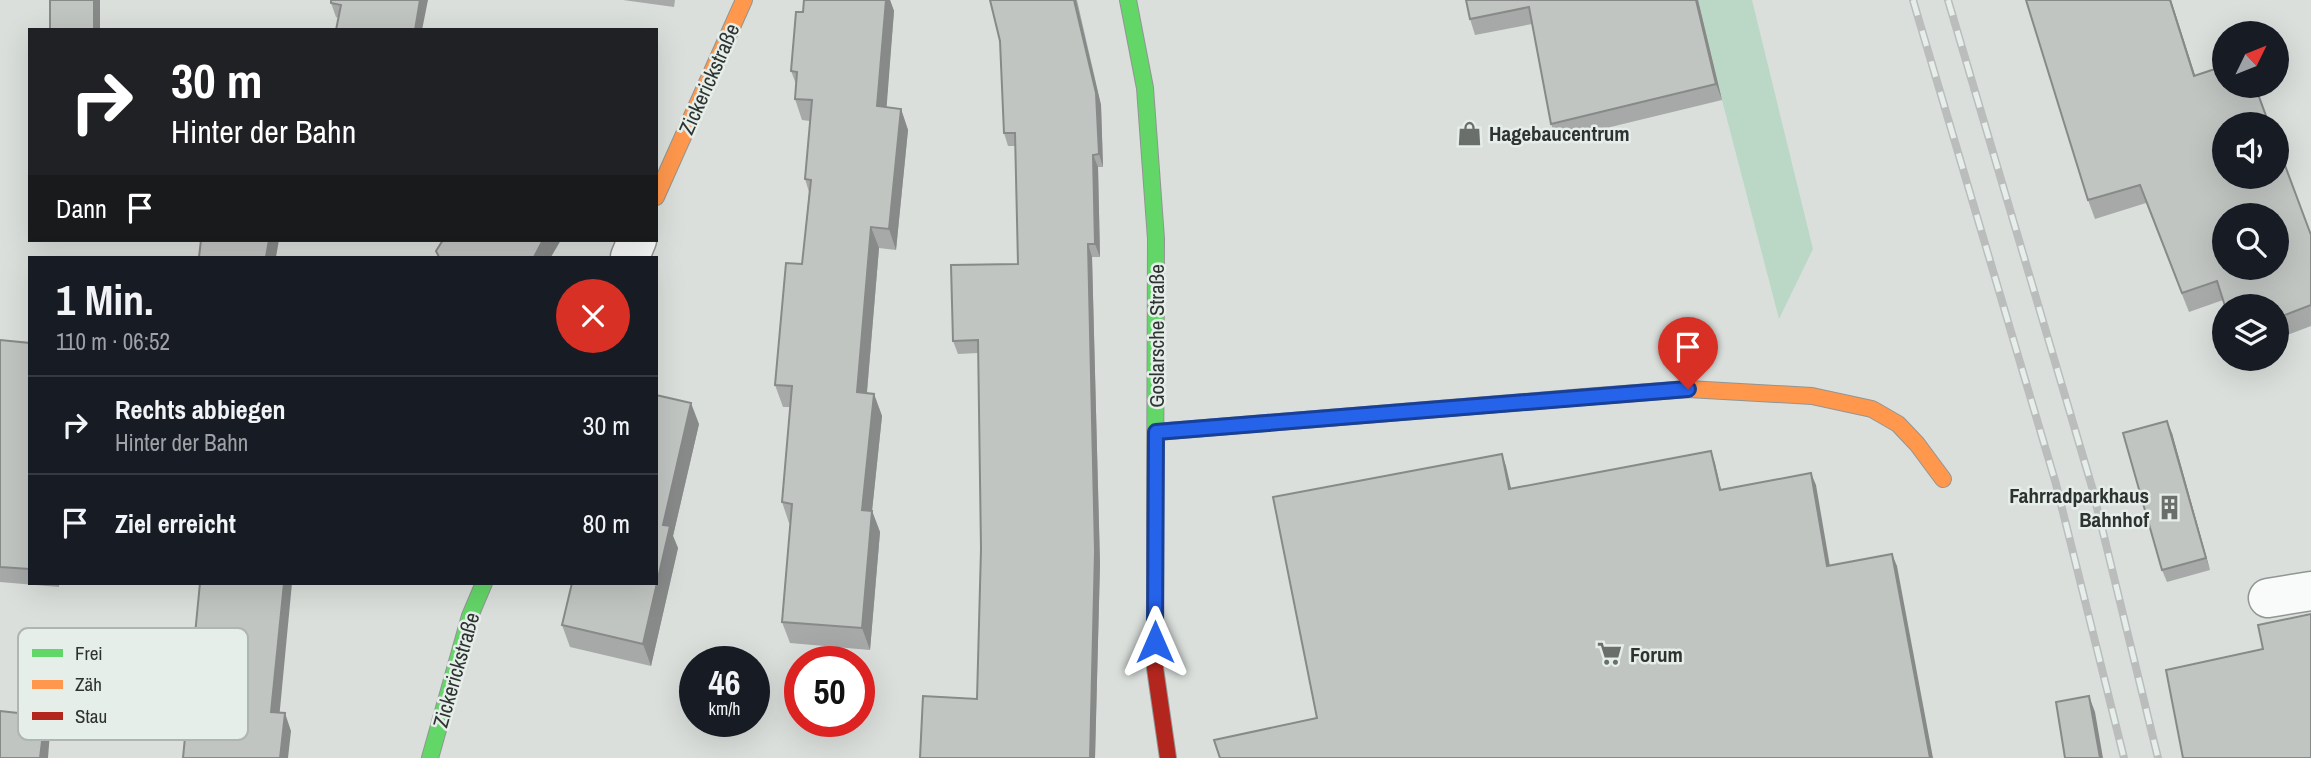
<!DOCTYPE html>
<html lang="de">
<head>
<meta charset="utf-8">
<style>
	body { margin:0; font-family:"Archivo Narrow",sans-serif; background:#20242c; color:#f1f3f6; height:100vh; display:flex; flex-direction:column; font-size:26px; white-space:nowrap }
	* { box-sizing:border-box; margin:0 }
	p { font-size:23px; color:#9ea1a6 }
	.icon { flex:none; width:38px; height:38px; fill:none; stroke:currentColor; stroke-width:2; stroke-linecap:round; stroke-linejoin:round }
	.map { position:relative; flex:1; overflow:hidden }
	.sheet { position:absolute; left:28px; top:256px; width:630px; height:329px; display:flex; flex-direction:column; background:#171b24; border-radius:0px; box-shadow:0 7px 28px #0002 }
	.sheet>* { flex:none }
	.top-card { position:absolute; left:28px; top:28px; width:630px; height:214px; border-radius:0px; box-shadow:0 7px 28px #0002; background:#202124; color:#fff; overflow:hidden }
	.needle { width:46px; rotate:47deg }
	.tools { position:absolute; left:2212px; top:21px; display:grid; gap:14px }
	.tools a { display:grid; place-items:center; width:77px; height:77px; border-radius:50%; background:#171b24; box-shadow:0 7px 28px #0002; font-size:35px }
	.speed { position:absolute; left:679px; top:646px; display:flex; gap:14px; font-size:35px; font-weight:700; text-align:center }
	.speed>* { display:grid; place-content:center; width:91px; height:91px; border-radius:50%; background:#171b24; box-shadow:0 7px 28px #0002; line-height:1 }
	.speed small { font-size:18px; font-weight:400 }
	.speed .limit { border:10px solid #d22; background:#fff; color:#111 }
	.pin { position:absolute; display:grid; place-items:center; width:60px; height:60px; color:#fff; margin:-72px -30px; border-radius:50% 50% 50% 0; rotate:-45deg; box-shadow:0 0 7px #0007 }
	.pin .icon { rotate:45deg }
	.me { position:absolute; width:77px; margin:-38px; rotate:0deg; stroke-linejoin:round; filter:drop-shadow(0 0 5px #0008) }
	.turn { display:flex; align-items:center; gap:24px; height:147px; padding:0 28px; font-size:32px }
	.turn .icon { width:91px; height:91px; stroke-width:2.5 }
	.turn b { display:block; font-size:49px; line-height:60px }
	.then { display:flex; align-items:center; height:66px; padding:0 28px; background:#0003; gap:14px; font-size:26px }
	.round { display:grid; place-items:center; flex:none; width:74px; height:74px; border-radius:37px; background:#20242c }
	.summary { display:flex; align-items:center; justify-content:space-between; height:119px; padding:0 28px }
	h1 { font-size:42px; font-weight:800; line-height:52px }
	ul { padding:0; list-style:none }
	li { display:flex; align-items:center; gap:21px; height:98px; padding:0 28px; border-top:2px solid #363941 }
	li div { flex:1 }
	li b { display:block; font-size:26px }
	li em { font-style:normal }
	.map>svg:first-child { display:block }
</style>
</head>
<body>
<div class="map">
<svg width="2311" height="758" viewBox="0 0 2311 758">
	<rect width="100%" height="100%" fill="#dadfdc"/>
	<!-- green -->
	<path fill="#bbd8c7" d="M 1698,0 L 1752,0 L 1813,249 L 1779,319 L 1722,100 Z"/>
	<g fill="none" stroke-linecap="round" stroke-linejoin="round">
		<defs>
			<path id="street" d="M 630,257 L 637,240
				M 2268,598 L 2311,591"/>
			<path id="fast" d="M 1128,0 L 1145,88 L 1156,239 L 1155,516
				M 430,758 L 470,616 L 484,583"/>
			<path id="slow" d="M 656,197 L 744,0
				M 1584,397 L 1688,389 L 1812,396 L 1872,409 L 1898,424 L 1917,444 L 1943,479"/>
			<path id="jam" d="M 1156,432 L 1584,397
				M 1155,516 L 1155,668 L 1168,758"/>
		</defs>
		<!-- street casing -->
		<use href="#street" stroke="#929593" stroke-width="41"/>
		<!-- fast casing -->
		<use href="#fast" stroke="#929593" stroke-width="18"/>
		<!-- slow casing -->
		<use href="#slow" stroke="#929593" stroke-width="18"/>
		<!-- jam casing -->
		<use href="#jam" stroke="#929593" stroke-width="18"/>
		<!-- street -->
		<use href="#street" stroke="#f9fafa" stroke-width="38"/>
		<!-- fast -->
		<use href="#fast" stroke="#63d668" stroke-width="16"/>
		<!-- slow -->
		<use href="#slow" stroke="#ff974d" stroke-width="16"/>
		<!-- jam -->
		<use href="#jam" stroke="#b3261e" stroke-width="16"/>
		<defs>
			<path id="rail" d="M 1913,0 L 2056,484 L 2124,758
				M 1948,0 L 2092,487 L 2158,758"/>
		</defs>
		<!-- rail casing -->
		<use href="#rail" stroke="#bbbdbd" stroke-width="8"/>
		<!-- rail -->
		<use href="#rail" stroke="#e5eee9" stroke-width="5" stroke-dasharray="16" stroke-linecap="butt"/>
	</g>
	<!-- wall -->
	<path fill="#a6a9a7" d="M 428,0 L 338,18 L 336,17 L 331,3 Z
		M 623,0 L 675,0 L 674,7 Z
		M 804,0 L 890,0 L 894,11 L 886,107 L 901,109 L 908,130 L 896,250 L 879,248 L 867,393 L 874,394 L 882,416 L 872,511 L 880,532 L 870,650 L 790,643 L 782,622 L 791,523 L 789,523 L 782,502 L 790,407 L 783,407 L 775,385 L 802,264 L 809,192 L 805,179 L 810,121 L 802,120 L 795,99 L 796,84 L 791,71 L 803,12 Z
		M 990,0 L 1077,0 L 1101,105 L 1103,167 L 1098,167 L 1100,257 L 1092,257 L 1100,564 L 1095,758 L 920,758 L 977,699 L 981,549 L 978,353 L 958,354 L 953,341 L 1018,264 L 1016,146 L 1008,146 L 1004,133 L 1000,41 Z
		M 1466,0 L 1698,0 L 1722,100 L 1557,140 L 1551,124 L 1532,24 L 1475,35 L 1470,19 Z
		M 2026,0 L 2171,0 L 2195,75 L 2311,235 L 2311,326 L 2277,339 L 2277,306 L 2223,300 L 2189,312 L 2146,203 L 2095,219 L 2088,200 Z
		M 0,340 L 30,343 L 30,583 L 59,583 L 59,587 L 0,582 Z
		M 699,424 L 673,536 L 678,548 L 651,666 L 570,647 L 562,625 Z
		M 2172,433 L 2210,570 L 2167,582 L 2162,570 Z"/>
	<!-- shaded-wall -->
	<path fill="#878a88" d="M 94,0 L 100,0 L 100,30 L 94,30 Z
		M 420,0 L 428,0 L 422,30 L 415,30 Z
		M 886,0 L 890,0 L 894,11 L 885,128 L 877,106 Z
		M 1074,0 L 1076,0 L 1101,105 L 1103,167 L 1099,154 Z
		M 1696,0 L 1698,0 L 1722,100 L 1716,84 Z
		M 2170,0 L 2171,0 L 2201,94 L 2194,76 Z
		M 901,109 L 908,130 L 896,250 L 889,229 Z
		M 1093,155 L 1098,167 L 1100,257 L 1095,244 Z
		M 871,227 L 879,248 L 865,414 L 857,392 Z
		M 269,240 L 279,240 L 276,257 L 266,257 Z
		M 543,240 L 561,240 L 551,257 L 534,257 Z
		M 1088,244 L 1092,257 L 1100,564 L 1095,758 L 1090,758 Z
		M 874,394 L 882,416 L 872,511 L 880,532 L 870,650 L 862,628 L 862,510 Z
		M 691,403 L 699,424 L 673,536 L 678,548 L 651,666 L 643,644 L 663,525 Z
		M 2167,421 L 2172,433 L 2210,570 L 2206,558 Z
		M 1711,451 L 1715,463 L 1724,502 L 1720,490 Z
		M 1502,454 L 1506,466 L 1514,501 L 1509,489 Z
		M 1811,473 L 1816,485 L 1832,578 L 1827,566 Z
		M 1892,554 L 1897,566 L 1933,758 L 1930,758 Z
		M 284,583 L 292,583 L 278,730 L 271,712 Z
		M 2089,696 L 2095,712 L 2103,758 L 2100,758 Z
		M 285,713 L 291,731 L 288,758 L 280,758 Z
		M 45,716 L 50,732 L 48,758 L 40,758 Z"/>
	<!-- building -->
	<path fill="#c1c5c2" stroke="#878a88" stroke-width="2" fill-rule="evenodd" d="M 50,0 L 94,0 L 94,30 L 50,30 Z
		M 331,0 L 420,0 L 415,30 L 336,30 L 341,5 L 331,3 Z
		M 804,0 L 886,0 L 877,106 L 901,109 L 889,229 L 871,227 L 857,392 L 874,394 L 862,510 L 872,511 L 862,628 L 782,622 L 792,504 L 782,502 L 792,386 L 775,385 L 786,263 L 802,264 L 811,180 L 805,179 L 812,100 L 795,99 L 797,72 L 791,71 L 796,12 L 803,12 Z
		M 990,0 L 1074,0 L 1096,93 L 1099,154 L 1093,155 L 1095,244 L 1088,244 L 1095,551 L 1090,758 L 920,758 L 923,696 L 977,699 L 981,549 L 978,340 L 953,341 L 951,265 L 1018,264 L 1015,133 L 1004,133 L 1000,41 Z
		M 1466,0 L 1696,0 L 1716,84 L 1551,124 L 1529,7 L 1470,19 Z
		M 2026,0 L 2170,0 L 2194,76 L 2224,66 L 2224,86 L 2255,86 L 2269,124 L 2224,124 L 2224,177 L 2277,177 L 2277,144 L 2311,235 L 2311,305 L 2277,318 L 2277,306 L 2225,306 L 2217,281 L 2182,293 L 2140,185 L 2088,200 ZM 2224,215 L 2277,215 L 2277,268 L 2224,268 Z
		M 201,240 L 269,240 L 266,257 L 199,257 Z
		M 443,240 L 543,240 L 534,257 L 439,257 L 436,251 Z
		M 0,340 L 30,343 L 30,569 L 0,567 Z
		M 656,395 L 691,403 L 663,525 L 670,526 L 643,644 L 562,625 L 572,583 L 656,583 Z
		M 2167,421 L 2206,558 L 2162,570 L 2123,433 Z
		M 1711,451 L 1720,490 L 1811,473 L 1827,566 L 1892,554 L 1930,758 L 1220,758 L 1214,740 L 1317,718 L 1273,497 L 1502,454 L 1509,489 Z
		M 200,583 L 284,583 L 271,712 L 285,713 L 280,758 L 183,758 Z
		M 2311,614 L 2311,758 L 2183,758 L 2166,670 L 2263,649 L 2258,625 Z
		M 2089,696 L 2100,758 L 2065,758 L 2056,702 Z
		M 0,711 L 45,716 L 40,758 L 0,758 Z"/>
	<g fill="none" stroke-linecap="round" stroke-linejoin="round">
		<defs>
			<path id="route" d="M 1155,642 L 1156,432 L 1688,389"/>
		</defs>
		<!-- route casing -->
		<use href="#route" stroke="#184099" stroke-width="18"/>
		<!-- route -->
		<use href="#route" stroke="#2563eb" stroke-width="12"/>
	</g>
	<!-- icons -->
	<defs>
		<symbol id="shop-bare" viewBox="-9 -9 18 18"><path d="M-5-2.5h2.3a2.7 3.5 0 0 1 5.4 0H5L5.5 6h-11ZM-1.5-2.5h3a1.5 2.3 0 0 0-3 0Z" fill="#6a6f6c" stroke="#e5eee9" stroke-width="2.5" paint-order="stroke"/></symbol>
		<symbol id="building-bare" viewBox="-9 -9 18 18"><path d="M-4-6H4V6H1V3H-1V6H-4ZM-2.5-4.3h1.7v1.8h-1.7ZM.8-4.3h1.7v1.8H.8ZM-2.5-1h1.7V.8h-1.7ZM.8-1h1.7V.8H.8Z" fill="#6a6f6c" stroke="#e5eee9" stroke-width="2.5" paint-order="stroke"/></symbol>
		<symbol id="supermarket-bare" viewBox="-9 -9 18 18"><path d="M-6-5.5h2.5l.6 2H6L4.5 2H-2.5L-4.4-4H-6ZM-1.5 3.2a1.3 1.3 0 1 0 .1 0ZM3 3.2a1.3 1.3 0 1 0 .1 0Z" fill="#6a6f6c" stroke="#e5eee9" stroke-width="2.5" paint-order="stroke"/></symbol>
	</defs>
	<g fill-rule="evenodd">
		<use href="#shop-bare" x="1452" y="116" width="35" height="35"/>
		<use href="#building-bare" x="2152" y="490" width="35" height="35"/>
		<use href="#supermarket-bare" x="1592" y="636" width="35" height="35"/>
	</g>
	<g text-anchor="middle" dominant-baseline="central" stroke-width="5" stroke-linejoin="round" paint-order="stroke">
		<!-- street labels -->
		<g font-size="21" fill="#2e3230" stroke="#e5eee9">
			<text transform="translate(709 79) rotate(-66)">Zickerickstraße</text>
			<text transform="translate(1156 336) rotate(-90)">Goslarsche Straße</text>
			<text transform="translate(456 670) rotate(-74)">Zickerickstraße</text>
		</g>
		<!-- poi labels -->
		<g font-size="21" font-weight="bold" fill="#2e3230" stroke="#e5eee9" text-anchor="start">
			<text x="1489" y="133">Hagebaucentrum</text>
			<text x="2149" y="495" text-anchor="end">Fahrradparkhaus<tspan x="2149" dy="24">Bahnhof</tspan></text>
			<text x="1630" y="654">Forum</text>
		</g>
	</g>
	<!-- legend -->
	<rect x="18" y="628" width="230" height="112" rx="10" fill="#e5eee9" stroke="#aeb6b2" stroke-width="2"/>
	<rect x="32" y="649" width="31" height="8" fill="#63d668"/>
	<rect x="32" y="680" width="31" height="9" fill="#ff974d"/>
	<rect x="32" y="712" width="31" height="8" fill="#b3261e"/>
	<g font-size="19" fill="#2e3230">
		<text x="75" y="660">Frei</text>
		<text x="75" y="691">Zäh</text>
		<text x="75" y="723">Stau</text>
	</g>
</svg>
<div class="tools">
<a><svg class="needle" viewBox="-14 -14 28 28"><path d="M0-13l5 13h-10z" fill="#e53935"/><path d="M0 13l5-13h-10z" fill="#9ea1a6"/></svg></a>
<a><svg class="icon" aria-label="sound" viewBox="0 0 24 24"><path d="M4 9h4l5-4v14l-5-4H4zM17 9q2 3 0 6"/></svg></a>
<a><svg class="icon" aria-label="search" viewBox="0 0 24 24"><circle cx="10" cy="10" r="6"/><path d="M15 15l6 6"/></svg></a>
<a><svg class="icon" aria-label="layers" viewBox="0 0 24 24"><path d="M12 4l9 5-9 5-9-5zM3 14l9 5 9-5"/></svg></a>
</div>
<div class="speed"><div>46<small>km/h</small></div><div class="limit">50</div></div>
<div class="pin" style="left:1688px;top:389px;background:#d93025"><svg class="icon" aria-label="arrive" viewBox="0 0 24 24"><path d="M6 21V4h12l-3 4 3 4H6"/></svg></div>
<svg class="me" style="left:1155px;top:642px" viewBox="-20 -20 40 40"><path d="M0-17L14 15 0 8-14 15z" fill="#2563eb" stroke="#fff" stroke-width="4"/></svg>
<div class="top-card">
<div class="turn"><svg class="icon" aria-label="right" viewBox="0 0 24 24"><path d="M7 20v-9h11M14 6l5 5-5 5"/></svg><div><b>30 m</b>Hinter der Bahn</div></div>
<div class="then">Dann<svg class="icon" aria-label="arrive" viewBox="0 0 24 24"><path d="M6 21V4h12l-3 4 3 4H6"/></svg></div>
</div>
<section class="sheet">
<div class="summary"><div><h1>1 Min.</h1><p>110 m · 06:52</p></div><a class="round" style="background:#d93025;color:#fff"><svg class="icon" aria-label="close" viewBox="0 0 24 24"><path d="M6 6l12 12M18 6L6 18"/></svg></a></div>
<ul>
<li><svg class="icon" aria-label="right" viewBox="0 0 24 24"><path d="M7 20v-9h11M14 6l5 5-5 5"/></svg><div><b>Rechts abbiegen</b><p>Hinter der Bahn</p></div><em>30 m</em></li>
<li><svg class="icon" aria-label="arrive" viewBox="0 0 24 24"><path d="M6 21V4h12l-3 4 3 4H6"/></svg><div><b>Ziel erreicht</b></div><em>80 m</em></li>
</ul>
</section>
</div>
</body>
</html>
